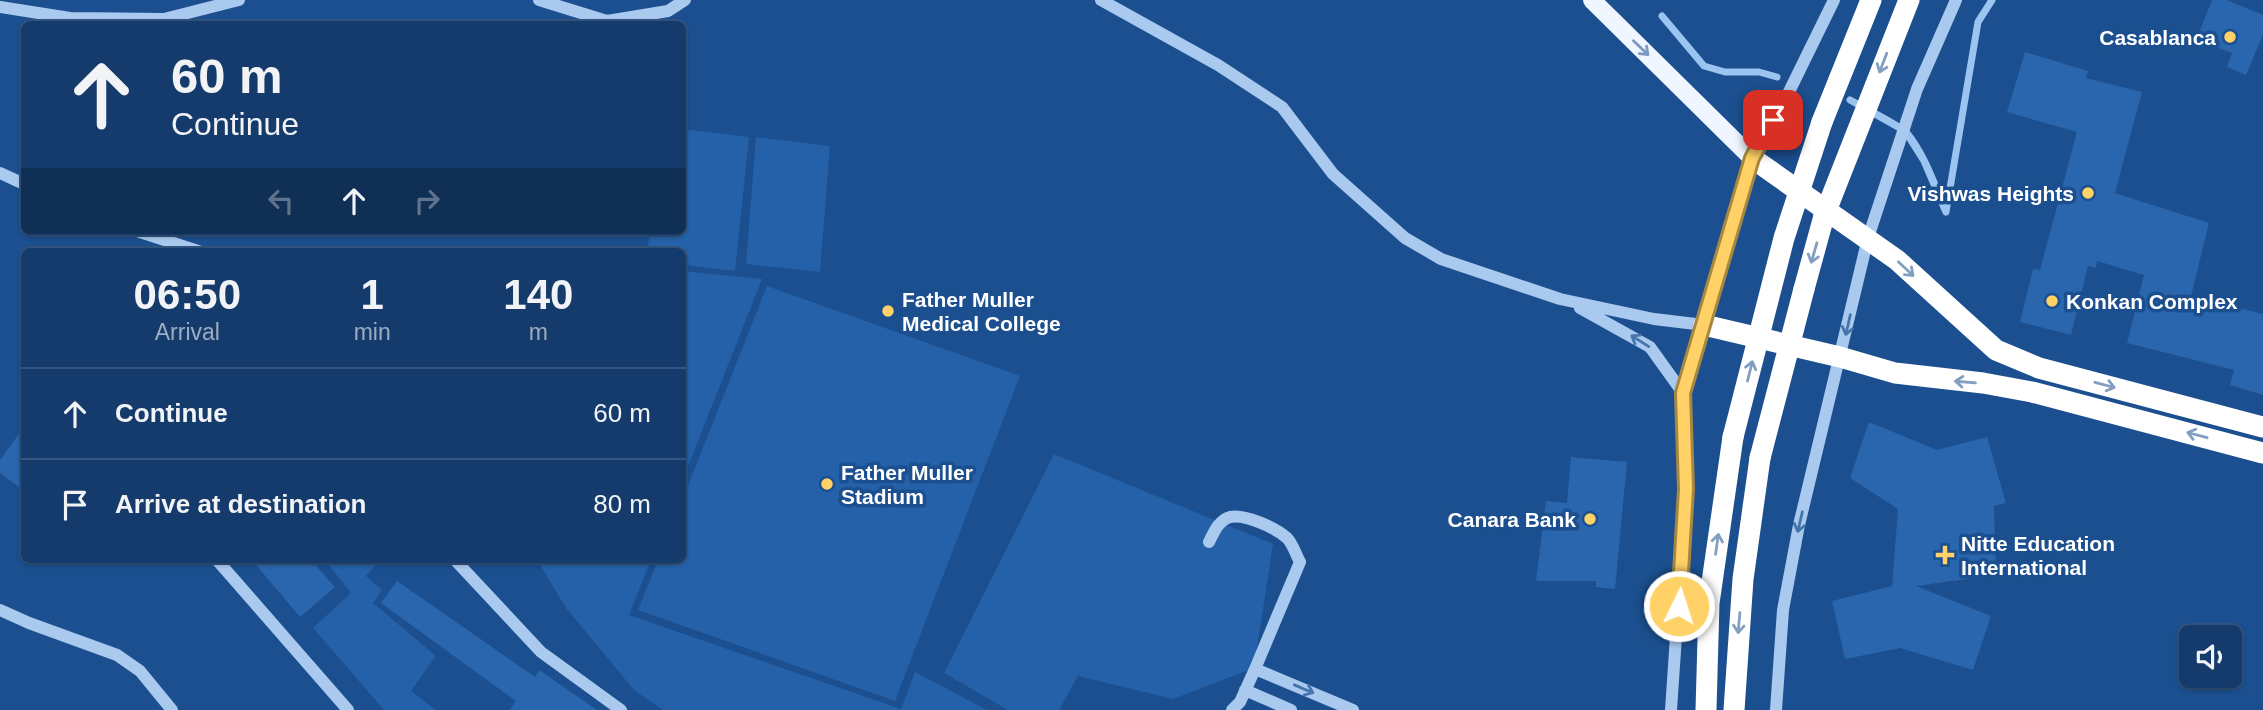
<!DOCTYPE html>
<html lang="en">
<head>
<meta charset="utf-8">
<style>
	body { margin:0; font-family:Arial,sans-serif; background:#1d4271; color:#f1f3f6; height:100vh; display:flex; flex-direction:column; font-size:26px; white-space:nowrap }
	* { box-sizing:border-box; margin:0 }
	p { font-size:23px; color:#9dadc1 }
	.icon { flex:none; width:38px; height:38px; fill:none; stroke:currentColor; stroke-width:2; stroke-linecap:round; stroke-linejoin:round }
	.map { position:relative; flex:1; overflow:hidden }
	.panel { position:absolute; left:21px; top:248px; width:665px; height:315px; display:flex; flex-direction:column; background:#143b6b; border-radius:10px; box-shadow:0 2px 5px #0004,0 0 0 2px #33557e }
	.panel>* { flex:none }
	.top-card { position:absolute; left:21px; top:21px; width:665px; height:214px; border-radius:10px; box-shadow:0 2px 5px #0004,0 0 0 2px #33557e; background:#143b6b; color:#f1f3f6; overflow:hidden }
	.controls { position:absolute; left:2179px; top:625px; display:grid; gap:14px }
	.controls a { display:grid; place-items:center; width:63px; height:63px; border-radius:10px; background:#143b6b; box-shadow:0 2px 5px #0004,0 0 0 2px #33557e; font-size:35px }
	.pin { position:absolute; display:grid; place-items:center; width:60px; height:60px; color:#fff; margin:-30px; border-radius:14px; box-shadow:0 4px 10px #0006 }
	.me { position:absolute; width:77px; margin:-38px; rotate:4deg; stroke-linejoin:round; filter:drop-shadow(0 0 5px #0008) }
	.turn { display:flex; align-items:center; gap:24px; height:147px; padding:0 35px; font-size:32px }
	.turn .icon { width:91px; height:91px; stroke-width:2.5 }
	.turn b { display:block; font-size:49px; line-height:60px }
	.lanes { display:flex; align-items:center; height:66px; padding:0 35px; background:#0003; justify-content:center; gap:35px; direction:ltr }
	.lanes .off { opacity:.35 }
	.eta { display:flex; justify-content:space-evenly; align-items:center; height:119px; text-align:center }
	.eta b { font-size:42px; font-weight:600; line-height:49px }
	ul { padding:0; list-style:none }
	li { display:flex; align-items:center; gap:21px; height:91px; padding:0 35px; border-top:2px solid #33557e }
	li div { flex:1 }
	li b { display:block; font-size:26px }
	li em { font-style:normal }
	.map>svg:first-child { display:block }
</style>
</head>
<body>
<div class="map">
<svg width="2263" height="710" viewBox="0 0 2263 710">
	<rect width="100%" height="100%" fill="#1b4f8f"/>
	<!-- green -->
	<path fill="#2461a8" d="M 683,129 L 749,137 L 735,271 L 683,265 L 682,252 L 647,252 L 650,231 L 682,231 Z
		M 756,137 L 830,146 L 820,272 L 746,264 Z
		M 683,271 L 762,279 L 683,479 L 682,271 Z
		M 767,286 L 1020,376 L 895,701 L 638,610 L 658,560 L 682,560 L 683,498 Z
		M 1054,454 L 1273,544 L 1254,668 L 1173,699 L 1078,676 L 1059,710 L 1008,710 L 944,673 Z
		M 325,560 L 380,560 L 366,576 L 382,590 L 373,603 L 436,656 L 411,691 L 436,710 L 384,710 L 313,628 L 351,593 Z
		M 537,560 L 651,560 L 629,615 L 901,709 L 915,672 L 987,710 L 663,710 L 634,690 L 566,608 Z"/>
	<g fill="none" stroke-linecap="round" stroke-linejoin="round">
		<!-- stream -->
		<path stroke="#9cc4f0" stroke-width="7" d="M 1992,0 L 1978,22 L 1946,212 L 1924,161 L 1905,131 L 1850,100 C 1861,106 1901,126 1907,133 C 1925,155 1935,186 1946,212 L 1978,22 L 1992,0
			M 1662,16 L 1704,66 L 1725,72 L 1759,72 L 1777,77"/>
	</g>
	<!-- building -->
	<path fill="#2a66ad" d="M 2212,0 L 2227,0 L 2263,15 L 2263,35 L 2246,75 L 2227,67 L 2232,53 L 2196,40 Z
		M 2025,52 L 2088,71 L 2086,78 L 2142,92 L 2115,193 L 2209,223 L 2191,296 L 2263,314 L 2263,395 L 2230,385 L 2234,370 L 2127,343 L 2144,275 L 2097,261 L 2096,268 L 2088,266 L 2071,335 L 2020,322 L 2033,269 L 2040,270 L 2077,132 L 2007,112 Z
		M 1869,422 L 1937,450 L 1987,437 L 2006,503 L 1994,506 L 1996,575 L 1916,586 L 1991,616 L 1973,670 L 1900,648 L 1845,659 L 1832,601 L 1892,586 L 1898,509 L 1850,478 Z
		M 24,427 L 24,491 L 0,473 L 0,460 Z
		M 1571,457 L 1627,462 L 1615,589 L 1596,587 L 1596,581 L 1536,581 L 1546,501 L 1567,503 Z
		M 252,560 L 311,560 L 335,587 L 300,617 Z
		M 397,581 L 535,677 L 539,670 L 597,710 L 510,710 L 516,701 L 381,603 Z"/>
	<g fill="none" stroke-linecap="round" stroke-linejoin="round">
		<!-- minor -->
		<path stroke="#a9c9ee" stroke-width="12" d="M 539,0 L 607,21 L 668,11 L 685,0
			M 1101,0 L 1218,65 L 1282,107 L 1333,174 L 1405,238 L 1441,259 L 1560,299 L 1654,319 L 1704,325
			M 0,7 L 70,18 L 164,19 L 239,0
			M 0,173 L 24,184
			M 137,231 L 201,252
			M 1580,308 L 1650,347 L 1683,393
			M 1209,542 C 1214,532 1219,520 1230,517 C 1246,514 1276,528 1287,538 C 1293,544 1296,555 1300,562 L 1255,669 L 1240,702 L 1232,710
			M 217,560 L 348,710
			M 455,560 L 541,652 L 621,710
			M 0,610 L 29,623 L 117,655 L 140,671 L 172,710
			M 1255,669 L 1353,710
			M 1245,690 L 1291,710
			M 1671,710 L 1686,489 L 1683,393 L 1752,158 L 1784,102 L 1834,0
			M 1776,710 L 1783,610 L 1799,525 L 1868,238 L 1917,89 L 1956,0"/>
		<!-- major -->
		<path stroke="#f0f6ff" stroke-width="18" d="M 1592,0 L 1752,158"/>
		<!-- highway -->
		<path stroke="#fff" stroke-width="21" d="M 1822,122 L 1871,0
			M 1752,158 L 1897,260 L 1996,350 L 2039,368 L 2263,427
			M 1804,289 L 1824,216
			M 1704,325 L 1840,357 L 1895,373 L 1983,383 L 2032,392 L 2263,453
			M 1706,710 L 1709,603 L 1733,437
			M 1734,710 L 1743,579 L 1760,458"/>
		<!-- highway-bridge -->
		<path stroke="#fff" stroke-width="21" d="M 1824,216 L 1909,0
			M 1733,437 L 1784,238 L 1822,122
			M 1760,458 L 1804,289"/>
	</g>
	<!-- one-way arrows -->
	<defs><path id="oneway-shaft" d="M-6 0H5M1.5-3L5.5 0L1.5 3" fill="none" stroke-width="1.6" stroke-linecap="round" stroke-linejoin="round" transform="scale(1.75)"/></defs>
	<use stroke="#7b9ac1" href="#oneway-shaft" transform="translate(1641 48) rotate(44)"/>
	<g stroke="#829ec1">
		<use href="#oneway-shaft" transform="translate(1883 63) rotate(111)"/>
		<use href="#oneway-shaft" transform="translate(1814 253) rotate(106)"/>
		<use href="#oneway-shaft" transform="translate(1906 269) rotate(43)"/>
		<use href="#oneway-shaft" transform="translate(1750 371) rotate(-76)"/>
		<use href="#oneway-shaft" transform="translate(1965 382) rotate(-175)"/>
		<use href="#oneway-shaft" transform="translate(2105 385) rotate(15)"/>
		<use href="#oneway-shaft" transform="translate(2197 435) rotate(-165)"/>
		<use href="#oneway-shaft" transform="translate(1717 544) rotate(-82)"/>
		<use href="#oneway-shaft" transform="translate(1739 623) rotate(95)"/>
	</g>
	<g stroke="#4674ac">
		<use href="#oneway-shaft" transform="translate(1848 325) rotate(103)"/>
		<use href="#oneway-shaft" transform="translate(1640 341) rotate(-148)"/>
		<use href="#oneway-shaft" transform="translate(1800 522) rotate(103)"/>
		<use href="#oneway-shaft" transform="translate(1304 689) rotate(23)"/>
	</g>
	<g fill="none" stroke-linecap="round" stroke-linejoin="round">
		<defs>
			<path id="route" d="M 1679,606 L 1686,489 L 1683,393 L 1752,158 L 1773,120"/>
		</defs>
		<!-- route casing -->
		<use href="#route" stroke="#a68842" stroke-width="18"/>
		<!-- route -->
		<use href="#route" stroke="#ffd166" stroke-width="12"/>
	</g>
	<!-- markers -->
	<g fill="#ffd166" stroke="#1b4f8f" stroke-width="2.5">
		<circle cx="2230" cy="37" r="7"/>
		<circle cx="2088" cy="193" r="7"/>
		<circle cx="2052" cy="301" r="7"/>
		<circle cx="888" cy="311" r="7"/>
		<circle cx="827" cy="484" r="7"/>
		<circle cx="1590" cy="519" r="7"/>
		<path d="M1941.5 544.5h7v7h7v7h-7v7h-7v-7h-7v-7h7z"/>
	</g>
	<g text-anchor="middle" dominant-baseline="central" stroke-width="7" stroke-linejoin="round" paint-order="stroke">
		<!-- poi labels -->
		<g font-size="21" font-weight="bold" fill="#fff" stroke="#1b4f8f" text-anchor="start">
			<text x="2216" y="37" text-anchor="end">Casablanca</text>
			<text x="2074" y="193" text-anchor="end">Vishwas Heights</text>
			<text x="902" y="299">Father Muller<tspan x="902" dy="24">Medical College</tspan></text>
			<text x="2066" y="301">Konkan Complex</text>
			<text x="841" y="472">Father Muller<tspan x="841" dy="24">Stadium</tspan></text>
			<text x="1576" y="519" text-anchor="end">Canara Bank</text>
			<text x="1961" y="543">Nitte Education<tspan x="1961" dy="24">International</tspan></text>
		</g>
	</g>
</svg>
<div class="controls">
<a><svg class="icon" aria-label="sound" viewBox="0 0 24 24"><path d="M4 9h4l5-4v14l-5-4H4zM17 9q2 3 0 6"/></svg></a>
</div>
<div class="pin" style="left:1773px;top:120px;background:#d93025"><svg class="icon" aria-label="arrive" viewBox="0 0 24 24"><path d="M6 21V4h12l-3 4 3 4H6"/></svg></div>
<svg class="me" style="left:1679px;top:606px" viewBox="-20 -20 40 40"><circle r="17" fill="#ffd166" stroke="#fff" stroke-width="3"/><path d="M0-11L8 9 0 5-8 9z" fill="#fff"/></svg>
<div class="top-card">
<div class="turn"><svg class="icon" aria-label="ahead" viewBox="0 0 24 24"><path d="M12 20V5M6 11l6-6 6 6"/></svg><div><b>60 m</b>Continue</div></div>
<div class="lanes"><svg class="icon off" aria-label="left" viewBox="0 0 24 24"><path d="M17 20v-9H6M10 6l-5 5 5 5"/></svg><svg class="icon" aria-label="ahead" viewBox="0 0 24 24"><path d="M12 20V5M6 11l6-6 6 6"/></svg><svg class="icon off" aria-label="right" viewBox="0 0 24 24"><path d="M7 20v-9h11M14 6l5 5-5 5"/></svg></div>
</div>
<section class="panel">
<div class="eta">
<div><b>06:50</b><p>Arrival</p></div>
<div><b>1</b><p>min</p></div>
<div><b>140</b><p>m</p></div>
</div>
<ul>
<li><svg class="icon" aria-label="ahead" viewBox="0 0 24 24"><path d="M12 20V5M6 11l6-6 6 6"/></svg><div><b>Continue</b></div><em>60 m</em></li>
<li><svg class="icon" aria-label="arrive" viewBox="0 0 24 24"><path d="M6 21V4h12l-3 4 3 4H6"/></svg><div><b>Arrive at destination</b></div><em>80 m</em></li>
</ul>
</section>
</div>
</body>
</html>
